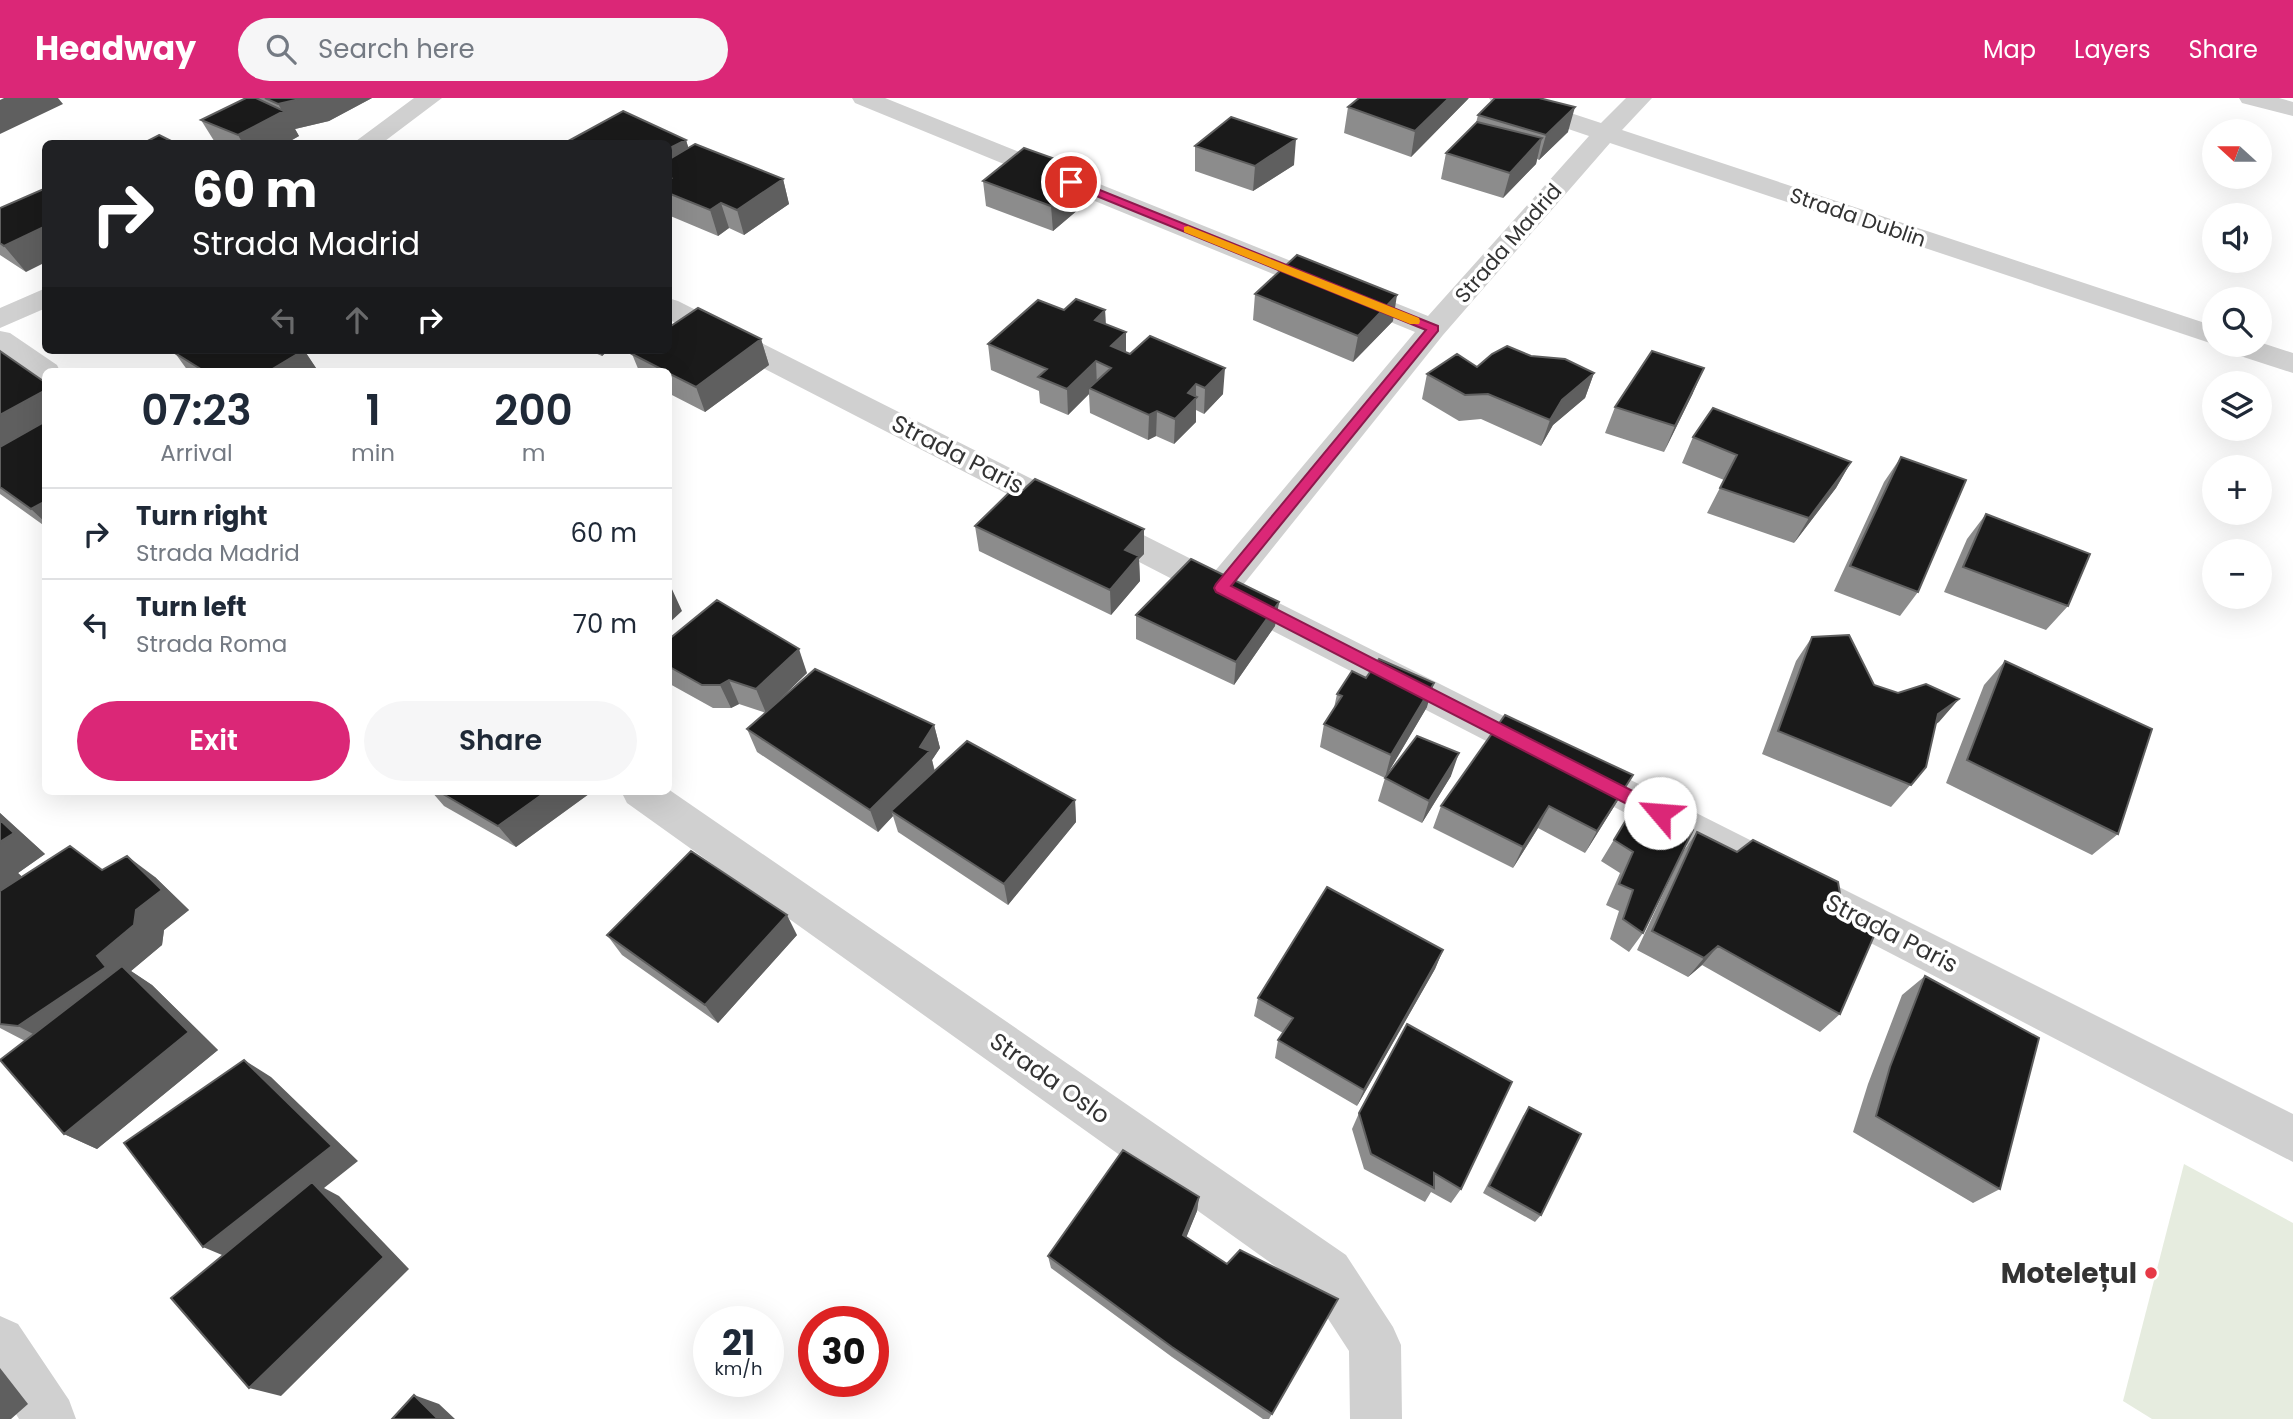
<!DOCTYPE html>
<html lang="en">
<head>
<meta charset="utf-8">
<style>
	body { margin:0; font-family:Poppins,sans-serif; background:#f6f6f7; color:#1f2937; height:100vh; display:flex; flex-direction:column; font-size:26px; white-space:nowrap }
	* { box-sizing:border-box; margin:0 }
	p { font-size:23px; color:#747a83 }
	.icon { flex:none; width:38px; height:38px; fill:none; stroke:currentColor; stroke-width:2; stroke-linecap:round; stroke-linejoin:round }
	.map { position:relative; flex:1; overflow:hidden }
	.sheet { position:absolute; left:42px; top:270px; width:630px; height:427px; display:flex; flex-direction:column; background:#fff; border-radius:10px; box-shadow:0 7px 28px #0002 }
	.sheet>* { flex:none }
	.banner { position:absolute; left:42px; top:42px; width:630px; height:214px; border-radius:10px; box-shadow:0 7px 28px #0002; background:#202124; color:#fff; overflow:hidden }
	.needle { width:46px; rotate:291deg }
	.controls { position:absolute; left:2202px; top:21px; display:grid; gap:14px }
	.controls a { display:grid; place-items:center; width:70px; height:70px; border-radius:50%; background:#fff; box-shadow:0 7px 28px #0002; font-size:35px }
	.speed { position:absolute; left:693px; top:1208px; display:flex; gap:14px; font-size:35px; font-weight:700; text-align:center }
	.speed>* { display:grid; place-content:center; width:91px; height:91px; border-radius:50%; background:#fff; box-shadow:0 7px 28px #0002; line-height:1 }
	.speed small { font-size:18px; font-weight:400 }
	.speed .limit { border:10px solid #d22; background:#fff; color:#111 }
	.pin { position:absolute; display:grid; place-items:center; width:60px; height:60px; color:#fff; margin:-30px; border:4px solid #fff; border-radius:50%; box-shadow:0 2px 7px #0007 }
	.me { position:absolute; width:77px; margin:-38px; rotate:297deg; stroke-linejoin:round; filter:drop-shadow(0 0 5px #0008) }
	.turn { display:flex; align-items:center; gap:24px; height:147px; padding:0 35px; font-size:32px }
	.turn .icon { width:91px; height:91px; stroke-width:2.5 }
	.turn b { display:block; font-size:49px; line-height:60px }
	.lanes { display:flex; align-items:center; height:66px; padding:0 35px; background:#0003; justify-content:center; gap:35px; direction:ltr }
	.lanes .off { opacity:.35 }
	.eta { display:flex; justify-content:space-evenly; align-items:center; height:119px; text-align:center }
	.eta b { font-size:42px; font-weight:600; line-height:49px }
	.primary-button { display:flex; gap:14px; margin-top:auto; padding:14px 35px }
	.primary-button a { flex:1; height:80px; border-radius:42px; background:#db2777; color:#fff; font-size:28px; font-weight:600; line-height:80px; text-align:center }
	.primary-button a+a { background:#f6f6f7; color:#1f2937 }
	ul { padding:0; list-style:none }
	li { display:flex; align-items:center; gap:21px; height:91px; padding:0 35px; border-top:2px solid #e0e1e3 }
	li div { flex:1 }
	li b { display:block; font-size:26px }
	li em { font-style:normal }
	header { display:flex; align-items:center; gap:42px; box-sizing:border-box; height:98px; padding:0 35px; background:#db2777; color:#fff }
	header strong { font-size:33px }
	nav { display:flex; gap:38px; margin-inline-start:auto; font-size:24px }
	.search { width:490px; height:63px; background:#f6f6f7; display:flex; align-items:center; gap:18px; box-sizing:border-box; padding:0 24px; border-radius:38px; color:#747a83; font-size:26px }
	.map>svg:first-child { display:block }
</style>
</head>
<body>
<header>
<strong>Headway</strong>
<div class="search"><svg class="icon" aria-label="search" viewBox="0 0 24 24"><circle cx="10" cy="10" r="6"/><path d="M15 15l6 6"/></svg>Search here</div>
<nav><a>Map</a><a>Layers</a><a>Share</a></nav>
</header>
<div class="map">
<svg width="2293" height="1321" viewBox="0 0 2293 1321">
	<rect width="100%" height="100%" fill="#fff"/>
	<!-- green -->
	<path fill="#e6ecdf" d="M 2184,1066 L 2293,1125 L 2293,1321 L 2152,1321 L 2123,1303 Z"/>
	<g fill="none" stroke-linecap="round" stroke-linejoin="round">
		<!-- minor -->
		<path fill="#d0d0d0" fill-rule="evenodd" d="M 414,0 L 442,0 L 381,46 L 352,46 Z
			M 852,0 L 885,0 L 1428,218 L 1589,38 L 1492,5 L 1489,0 L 1525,0 L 1601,25 L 1626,0 L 1652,0 L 1622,32 L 2214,228 L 2216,247 L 1610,45 L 1443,237 L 1243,487 L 1756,745 L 1762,757 L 1756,769 L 1742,775 L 668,221 L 668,200 L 678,203 L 1215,473 L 1415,234 L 855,5 Z
			M 2239,0 L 2279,0 L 2293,4 L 2293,18 L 2242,5 Z
			M 46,190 L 46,210 L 0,230 L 0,210 Z
			M 0,233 L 10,235 L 57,267 L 60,273 L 46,273 L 46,284 L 35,281 L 0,256 Z
			M 2259,244 L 2293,255 L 2293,275 L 2228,254 L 2223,247 L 2259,247 Z
			M 668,691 L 1346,1157 L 1393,1229 L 1401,1247 L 1402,1321 L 1350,1321 L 1349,1253 L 1310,1193 L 627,705 L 621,693 L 668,693 Z
			M 1795,767 L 2293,1016 L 2293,1064 L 1780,798 L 1774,785 L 1780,772 Z
			M 0,1218 L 18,1226 L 69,1302 L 76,1321 L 19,1321 L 0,1290 Z"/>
	</g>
	<!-- wall -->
	<path fill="#8c8c8c" d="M 257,0 L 372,0 L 329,23 L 295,31 L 299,38 L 285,46 L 216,46 L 201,22 Z
		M 1468,1 L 1411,59 L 1344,35 L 1348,9 Z
		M 1478,17 L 1568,34 L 1539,62 L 1537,61 L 1536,66 L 1503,100 L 1441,81 L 1446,55 L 1476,25 Z
		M 686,42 L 688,50 L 783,81 L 789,106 L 744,137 L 729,130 L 718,138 L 668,117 L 668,46 Z
		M 1195,48 L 1294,67 L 1253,93 L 1195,73 Z
		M 983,83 L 1093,99 L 1053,133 L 986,108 Z
		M 0,110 L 26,174 L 0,157 Z
		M 1255,196 L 1393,223 L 1353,264 L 1253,222 Z
		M 1064,212 L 1105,212 L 1106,226 L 1126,234 L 1126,255 L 1223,296 L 1204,316 L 1196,312 L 1196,324 L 1174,346 L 1156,338 L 1148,342 L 1090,315 L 1089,296 L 1068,317 L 1040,305 L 1039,293 L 991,272 L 988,246 Z
		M 761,241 L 769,267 L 705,314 L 668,295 L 668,273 L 639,273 L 632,256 Z
		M 304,252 L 318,273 L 188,273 L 175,255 Z
		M 588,252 L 609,252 L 602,258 Z
		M 0,253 L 46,285 L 46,429 L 0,396 Z
		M 1477,269 L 1594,275 L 1585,300 L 1553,327 L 1541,348 L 1481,321 L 1459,323 L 1422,301 L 1427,276 Z
		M 1693,295 L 1664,354 L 1605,335 L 1615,309 Z
		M 1693,339 L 1851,364 L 1836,390 L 1794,445 L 1707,415 L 1724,382 L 1682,365 Z
		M 1901,359 L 1918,494 L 1900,518 L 1834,493 L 1884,384 Z
		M 1023,392 L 1144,431 L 1144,456 L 1139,461 L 1140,483 L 1111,517 L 979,453 L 975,428 Z
		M 1986,416 L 2068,508 L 2046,532 L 1944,494 L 1967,441 Z
		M 1279,504 L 1275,528 L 1234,587 L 1136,541 L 1136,517 Z
		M 1812,539 L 1874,587 L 1898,595 L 1959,601 L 1936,626 L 1926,669 L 1891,709 L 1762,656 L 1796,563 Z
		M 668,542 L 807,575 L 767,613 L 934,627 L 940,650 L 932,662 L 935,673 L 1075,702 L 1076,724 L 1008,807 L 898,734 L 893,718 L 878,734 L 757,654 L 747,631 L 766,615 L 739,606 L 731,610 L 713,610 L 668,585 Z
		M 2005,563 L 2118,736 L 2092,757 L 1946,685 L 1984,587 Z
		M 1337,596 L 1427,609 L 1385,680 L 1320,649 L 1324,626 L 1334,610 Z
		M 1633,677 L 1620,699 L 1585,755 L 1538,730 L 1513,770 L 1433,730 L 1441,708 Z
		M 1451,678 L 1422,725 L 1378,703 L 1385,680 Z
		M 431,693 L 593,693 L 516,749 L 444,708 Z
		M 1638,702 L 1643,835 L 1629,854 L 1610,841 L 1619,813 L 1606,807 L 1620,775 L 1601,763 Z
		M 0,715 L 45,756 L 18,775 L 22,779 L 103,772 L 155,779 L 189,812 L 164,832 L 162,847 L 131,873 L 152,887 L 218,952 L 97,1051 L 64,1036 L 25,943 L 0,930 Z
		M 1697,734 L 1840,916 L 1820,934 L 1702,867 L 1688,879 L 1637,852 L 1682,755 Z
		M 607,837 L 797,837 L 718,925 L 622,857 Z
		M 1443,852 L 1435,871 L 1357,1008 L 1275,960 L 1278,942 L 1283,935 L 1254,918 L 1258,900 Z
		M 1925,878 L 2000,1091 L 1973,1105 L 1853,1034 L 1868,986 L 1902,897 Z
		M 1529,1009 L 1541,1117 L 1535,1124 L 1483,1095 L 1523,1018 Z
		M 1359,1015 L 1461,1091 L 1451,1105 L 1431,1094 L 1425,1104 L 1364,1071 L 1352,1031 Z
		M 1199,1099 L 1197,1113 L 1186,1139 L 1227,1166 L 1338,1201 L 1269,1321 L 1263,1321 L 1172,1259 L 1051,1170 L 1048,1158 Z"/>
	<!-- shaded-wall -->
	<path fill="#5f5f5f" d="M 4,0 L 58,0 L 63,6 L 0,36 L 0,2 Z
		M 304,0 L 372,0 L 329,23 L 295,31 L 299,38 L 285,46 L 243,46 L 238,37 L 283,14 L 278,6 Z
		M 1449,0 L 1469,0 L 1411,59 L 1415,33 Z
		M 1575,9 L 1568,34 L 1539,62 L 1546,37 Z
		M 1542,40 L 1536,66 L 1503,100 L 1510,75 Z
		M 1296,41 L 1294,67 L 1253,93 L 1255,68 Z
		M 686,42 L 694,67 L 668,78 L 668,51 Z
		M 1092,74 L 1093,99 L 1053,133 L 1051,108 Z
		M 783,81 L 789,106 L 744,137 L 737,112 Z
		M 721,105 L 729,130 L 718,138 L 710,112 Z
		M 46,128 L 46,164 L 26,174 L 4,148 Z
		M 1397,197 L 1393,223 L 1353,264 L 1358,238 Z
		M 1105,212 L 1106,238 L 1095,222 Z
		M 1126,234 L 1126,259 L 1111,248 Z
		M 761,241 L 769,267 L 705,314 L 696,289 Z
		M 304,252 L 318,273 L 269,273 Z
		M 599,252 L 609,252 L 602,258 Z
		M 1096,263 L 1097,289 L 1089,290 L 1089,296 L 1068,317 L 1067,291 Z
		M 1225,270 L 1223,296 L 1204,316 L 1205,290 Z
		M 1704,270 L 1693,295 L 1664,354 L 1675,328 Z
		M 1594,275 L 1585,300 L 1553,327 L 1541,348 L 1550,322 L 1562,302 Z
		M 1196,286 L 1196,324 L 1174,346 L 1175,321 L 1188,295 Z
		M 46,292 L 46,330 L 0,356 L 0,317 Z
		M 1157,313 L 1156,338 L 1148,342 L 1149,317 Z
		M 1851,364 L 1836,390 L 1794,445 L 1809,420 Z
		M 46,403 L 46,425 L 31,411 Z
		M 1144,431 L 1144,456 L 1139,461 L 1140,483 L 1111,517 L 1110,492 L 1125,452 Z
		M 671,489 L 682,513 L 668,526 L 668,491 Z
		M 1279,504 L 1275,528 L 1234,587 L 1236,564 Z
		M 799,551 L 807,575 L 766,615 L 756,591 Z
		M 729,582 L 739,606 L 731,610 L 720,587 Z
		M 1434,585 L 1427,609 L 1385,680 L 1391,657 Z
		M 1959,601 L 1939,624 L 1918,639 L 1938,616 Z
		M 934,627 L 940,650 L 932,662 L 935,676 L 891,713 L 893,718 L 878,734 L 870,712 L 920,649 Z
		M 1459,655 L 1451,678 L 1422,725 L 1429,703 Z
		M 1633,677 L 1620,699 L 1585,755 L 1597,733 Z
		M 547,693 L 593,693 L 516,749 L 498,728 Z
		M 1075,702 L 1076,724 L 1008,807 L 1004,786 Z
		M 1549,708 L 1538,730 L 1513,770 L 1523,749 Z
		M 0,715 L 45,756 L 18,775 L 31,787 L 0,809 Z
		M 127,758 L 155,779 L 189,812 L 164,832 L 162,847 L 131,873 L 152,887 L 218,952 L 97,1051 L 64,1036 L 52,946 L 18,928 L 97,858 Z
		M 787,817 L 797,837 L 718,925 L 705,907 Z
		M 1718,848 L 1702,867 L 1688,879 L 1704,860 Z
		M 1443,852 L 1435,871 L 1357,1008 L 1364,992 Z
		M 244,962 L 271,979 L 358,1063 L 324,1090 L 339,1098 L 409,1171 L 281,1298 L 249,1290 L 234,1162 L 203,1149 Z
		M 1199,1099 L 1197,1113 L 1182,1150 L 1183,1137 Z
		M 0,1270 L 28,1306 L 11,1321 L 0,1321 Z
		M 414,1297 L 439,1306 L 455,1321 L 438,1321 Z"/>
	<!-- building -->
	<path fill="#1a1a1a" stroke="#5f5f5f" stroke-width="2" d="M 246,0 L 256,0 L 284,13 L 238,37 L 201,22 Z
		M 265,0 L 304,0 L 278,6 Z
		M 1359,0 L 1449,0 L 1415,33 L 1348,9 Z
		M 1495,0 L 1539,0 L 1575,9 L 1546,37 L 1478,17 Z
		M 623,13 L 686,42 L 668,51 L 668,46 L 563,46 Z
		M 1231,19 L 1296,41 L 1255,68 L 1195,48 Z
		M 1477,24 L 1542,40 L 1510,75 L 1446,55 Z
		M 159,37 L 177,46 L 142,46 Z
		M 695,46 L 783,81 L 737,112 L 721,105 L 710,112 L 668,95 L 668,81 L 671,80 L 668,78 L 668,62 Z
		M 1024,50 L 1092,74 L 1051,108 L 983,83 Z
		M 46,90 L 46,128 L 4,148 L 0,145 L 0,110 Z
		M 1297,157 L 1397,197 L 1358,238 L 1255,196 Z
		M 1076,201 L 1105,212 L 1095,222 L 1126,234 L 1111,248 L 1130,256 L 1150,238 L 1225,270 L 1205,290 L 1196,286 L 1188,295 L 1197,299 L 1175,321 L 1157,313 L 1149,317 L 1089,290 L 1111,270 L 1096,263 L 1067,291 L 1038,279 L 1047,271 L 988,246 L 1038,202 L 1064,212 Z
		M 698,210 L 761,241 L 696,289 L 668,275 L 668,273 L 665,273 L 632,256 L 637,252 L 668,252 L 668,230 Z
		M 1507,248 L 1531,258 L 1565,261 L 1594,275 L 1562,302 L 1550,322 L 1488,296 L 1465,297 L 1427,276 L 1457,256 L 1477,269 L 1492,256 Z
		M 181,252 L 304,252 L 269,273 L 204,273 L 175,255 Z
		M 0,253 L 46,285 L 46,292 L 0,317 Z
		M 1652,253 L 1704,270 L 1675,328 L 1615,309 Z
		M 1713,310 L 1851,364 L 1809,420 L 1720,390 L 1737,357 L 1693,339 Z
		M 46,323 L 46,403 L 31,411 L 0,389 L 0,349 Z
		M 1901,359 L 1966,382 L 1918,494 L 1850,468 Z
		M 1035,381 L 1144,431 L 1125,452 L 1139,458 L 1110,492 L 975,428 L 1015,389 L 1023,392 Z
		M 1986,416 L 2090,456 L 2068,508 L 1963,469 Z
		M 1191,461 L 1279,504 L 1236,564 L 1136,517 Z
		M 717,502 L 799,551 L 756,591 L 729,582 L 720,587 L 702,587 L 668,568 L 668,542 Z
		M 1849,537 L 1874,587 L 1898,595 L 1926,586 L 1959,601 L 1938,616 L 1926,669 L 1911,687 L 1778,633 L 1812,539 Z
		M 1379,561 L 1434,585 L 1391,657 L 1324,626 L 1342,598 L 1337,596 L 1352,573 L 1366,580 Z
		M 2005,563 L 2152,631 L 2118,736 L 1967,662 Z
		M 815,571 L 934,627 L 920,649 L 930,653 L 870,712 L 747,631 Z
		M 1505,617 L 1633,677 L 1597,733 L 1549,708 L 1523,749 L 1441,708 Z
		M 1417,638 L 1459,655 L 1429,703 L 1385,680 Z
		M 967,643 L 1075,702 L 1004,786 L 891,713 Z
		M 438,693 L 547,693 L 498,728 Z
		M 1638,702 L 1693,732 L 1643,835 L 1623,821 L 1633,792 L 1619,786 L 1633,754 L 1614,742 Z
		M 0,722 L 14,735 L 0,744 Z
		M 1697,734 L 1737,754 L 1753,742 L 1838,784 L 1843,813 L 1877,831 L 1840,916 L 1718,848 L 1704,860 L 1652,833 Z
		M 70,748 L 102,772 L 127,758 L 162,792 L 136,812 L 134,827 L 97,858 L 106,869 L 18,928 L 0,926 L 0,793 Z
		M 691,753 L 787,817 L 705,907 L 607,837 Z
		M 1327,789 L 1443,852 L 1364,992 L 1278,942 L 1293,920 L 1258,900 Z
		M 122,868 L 189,934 L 64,1036 L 0,962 Z
		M 1925,878 L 2039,940 L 2000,1091 L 1876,1018 L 1890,969 Z
		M 1407,926 L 1512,984 L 1461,1091 L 1434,1075 L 1434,1090 L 1371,1056 L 1359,1015 Z
		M 244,962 L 332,1048 L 203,1149 L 124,1045 Z
		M 1529,1009 L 1581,1036 L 1541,1117 L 1489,1088 Z
		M 1123,1052 L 1199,1099 L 1183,1137 L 1227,1166 L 1240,1152 L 1338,1201 L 1272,1316 L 1172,1249 L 1048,1158 Z
		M 312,1084 L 384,1159 L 249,1290 L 171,1200 Z
		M 414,1297 L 438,1321 L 392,1321 Z"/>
	<!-- route -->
	<path fill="#db2777" stroke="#8e194d" stroke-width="2" d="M 1067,82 L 1075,82 L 1438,228 L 1438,233 L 1231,488 L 1666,710 L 1668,715 L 1666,720 L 1654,720 L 1216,494 L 1214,490 L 1216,486 L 1426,232 L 1067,86 Z"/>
	<!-- slow -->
	<path fill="#f59e0b" d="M 1188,128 L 1419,220 L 1420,223 L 1419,226 L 1410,226 L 1184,134 L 1184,129 Z"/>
	<!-- markers -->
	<circle fill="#e63946" stroke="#fff" stroke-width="2.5" cx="2151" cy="1175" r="7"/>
	<g text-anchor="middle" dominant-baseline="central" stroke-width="7" stroke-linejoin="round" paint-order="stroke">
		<!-- far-street labels -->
		<g font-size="21" fill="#333" stroke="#fff">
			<text transform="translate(1858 119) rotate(19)">Strada Dublin</text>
			<text transform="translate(1508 145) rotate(-49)">Strada Madrid</text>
		</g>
		<!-- street labels -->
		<g font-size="24" fill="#333" stroke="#fff">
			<text transform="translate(958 356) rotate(27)">Strada Paris</text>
			<text transform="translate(1892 835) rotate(27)">Strada Paris</text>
			<text transform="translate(1050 980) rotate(35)">Strada Oslo</text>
		</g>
		<!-- near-poi labels -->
		<g font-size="28" font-weight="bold" fill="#333" stroke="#fff" text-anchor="end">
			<text x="2137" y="1175">Motelețul</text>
		</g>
	</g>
</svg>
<div class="controls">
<a><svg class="needle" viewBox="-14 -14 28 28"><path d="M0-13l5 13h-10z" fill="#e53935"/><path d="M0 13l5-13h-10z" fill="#747a83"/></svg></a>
<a><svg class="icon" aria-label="sound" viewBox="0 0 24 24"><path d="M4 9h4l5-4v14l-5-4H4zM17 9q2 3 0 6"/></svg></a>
<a><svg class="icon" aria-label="search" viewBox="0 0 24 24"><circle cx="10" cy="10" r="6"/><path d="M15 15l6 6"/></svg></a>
<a><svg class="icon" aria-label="layers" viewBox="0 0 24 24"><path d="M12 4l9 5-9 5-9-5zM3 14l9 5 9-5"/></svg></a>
<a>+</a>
<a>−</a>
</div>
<div class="speed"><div>21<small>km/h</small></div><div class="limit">30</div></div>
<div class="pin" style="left:1071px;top:84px;background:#d93025"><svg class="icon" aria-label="arrive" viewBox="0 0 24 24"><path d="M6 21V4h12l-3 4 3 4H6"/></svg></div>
<svg class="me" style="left:1660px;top:715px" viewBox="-20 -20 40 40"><circle r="19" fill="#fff"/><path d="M0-13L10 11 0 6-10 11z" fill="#db2777"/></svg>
<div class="banner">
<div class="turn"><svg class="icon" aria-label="right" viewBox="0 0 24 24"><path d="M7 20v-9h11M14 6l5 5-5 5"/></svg><div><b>60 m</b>Strada Madrid</div></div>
<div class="lanes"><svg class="icon off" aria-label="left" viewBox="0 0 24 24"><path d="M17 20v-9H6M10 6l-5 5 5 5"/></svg><svg class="icon off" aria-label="ahead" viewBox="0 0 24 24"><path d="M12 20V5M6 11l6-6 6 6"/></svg><svg class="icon" aria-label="right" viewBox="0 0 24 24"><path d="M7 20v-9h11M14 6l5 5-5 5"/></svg></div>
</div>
<section class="sheet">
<div class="eta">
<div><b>07:23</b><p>Arrival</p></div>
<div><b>1</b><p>min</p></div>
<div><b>200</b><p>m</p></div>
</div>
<ul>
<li><svg class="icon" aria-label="right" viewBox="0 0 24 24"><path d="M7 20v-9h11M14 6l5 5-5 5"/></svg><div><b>Turn right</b><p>Strada Madrid</p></div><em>60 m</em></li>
<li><svg class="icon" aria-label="left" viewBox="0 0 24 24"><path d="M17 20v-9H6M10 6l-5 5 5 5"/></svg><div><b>Turn left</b><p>Strada Roma</p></div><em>70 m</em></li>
</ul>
<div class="primary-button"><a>Exit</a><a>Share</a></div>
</section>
</div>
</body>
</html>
